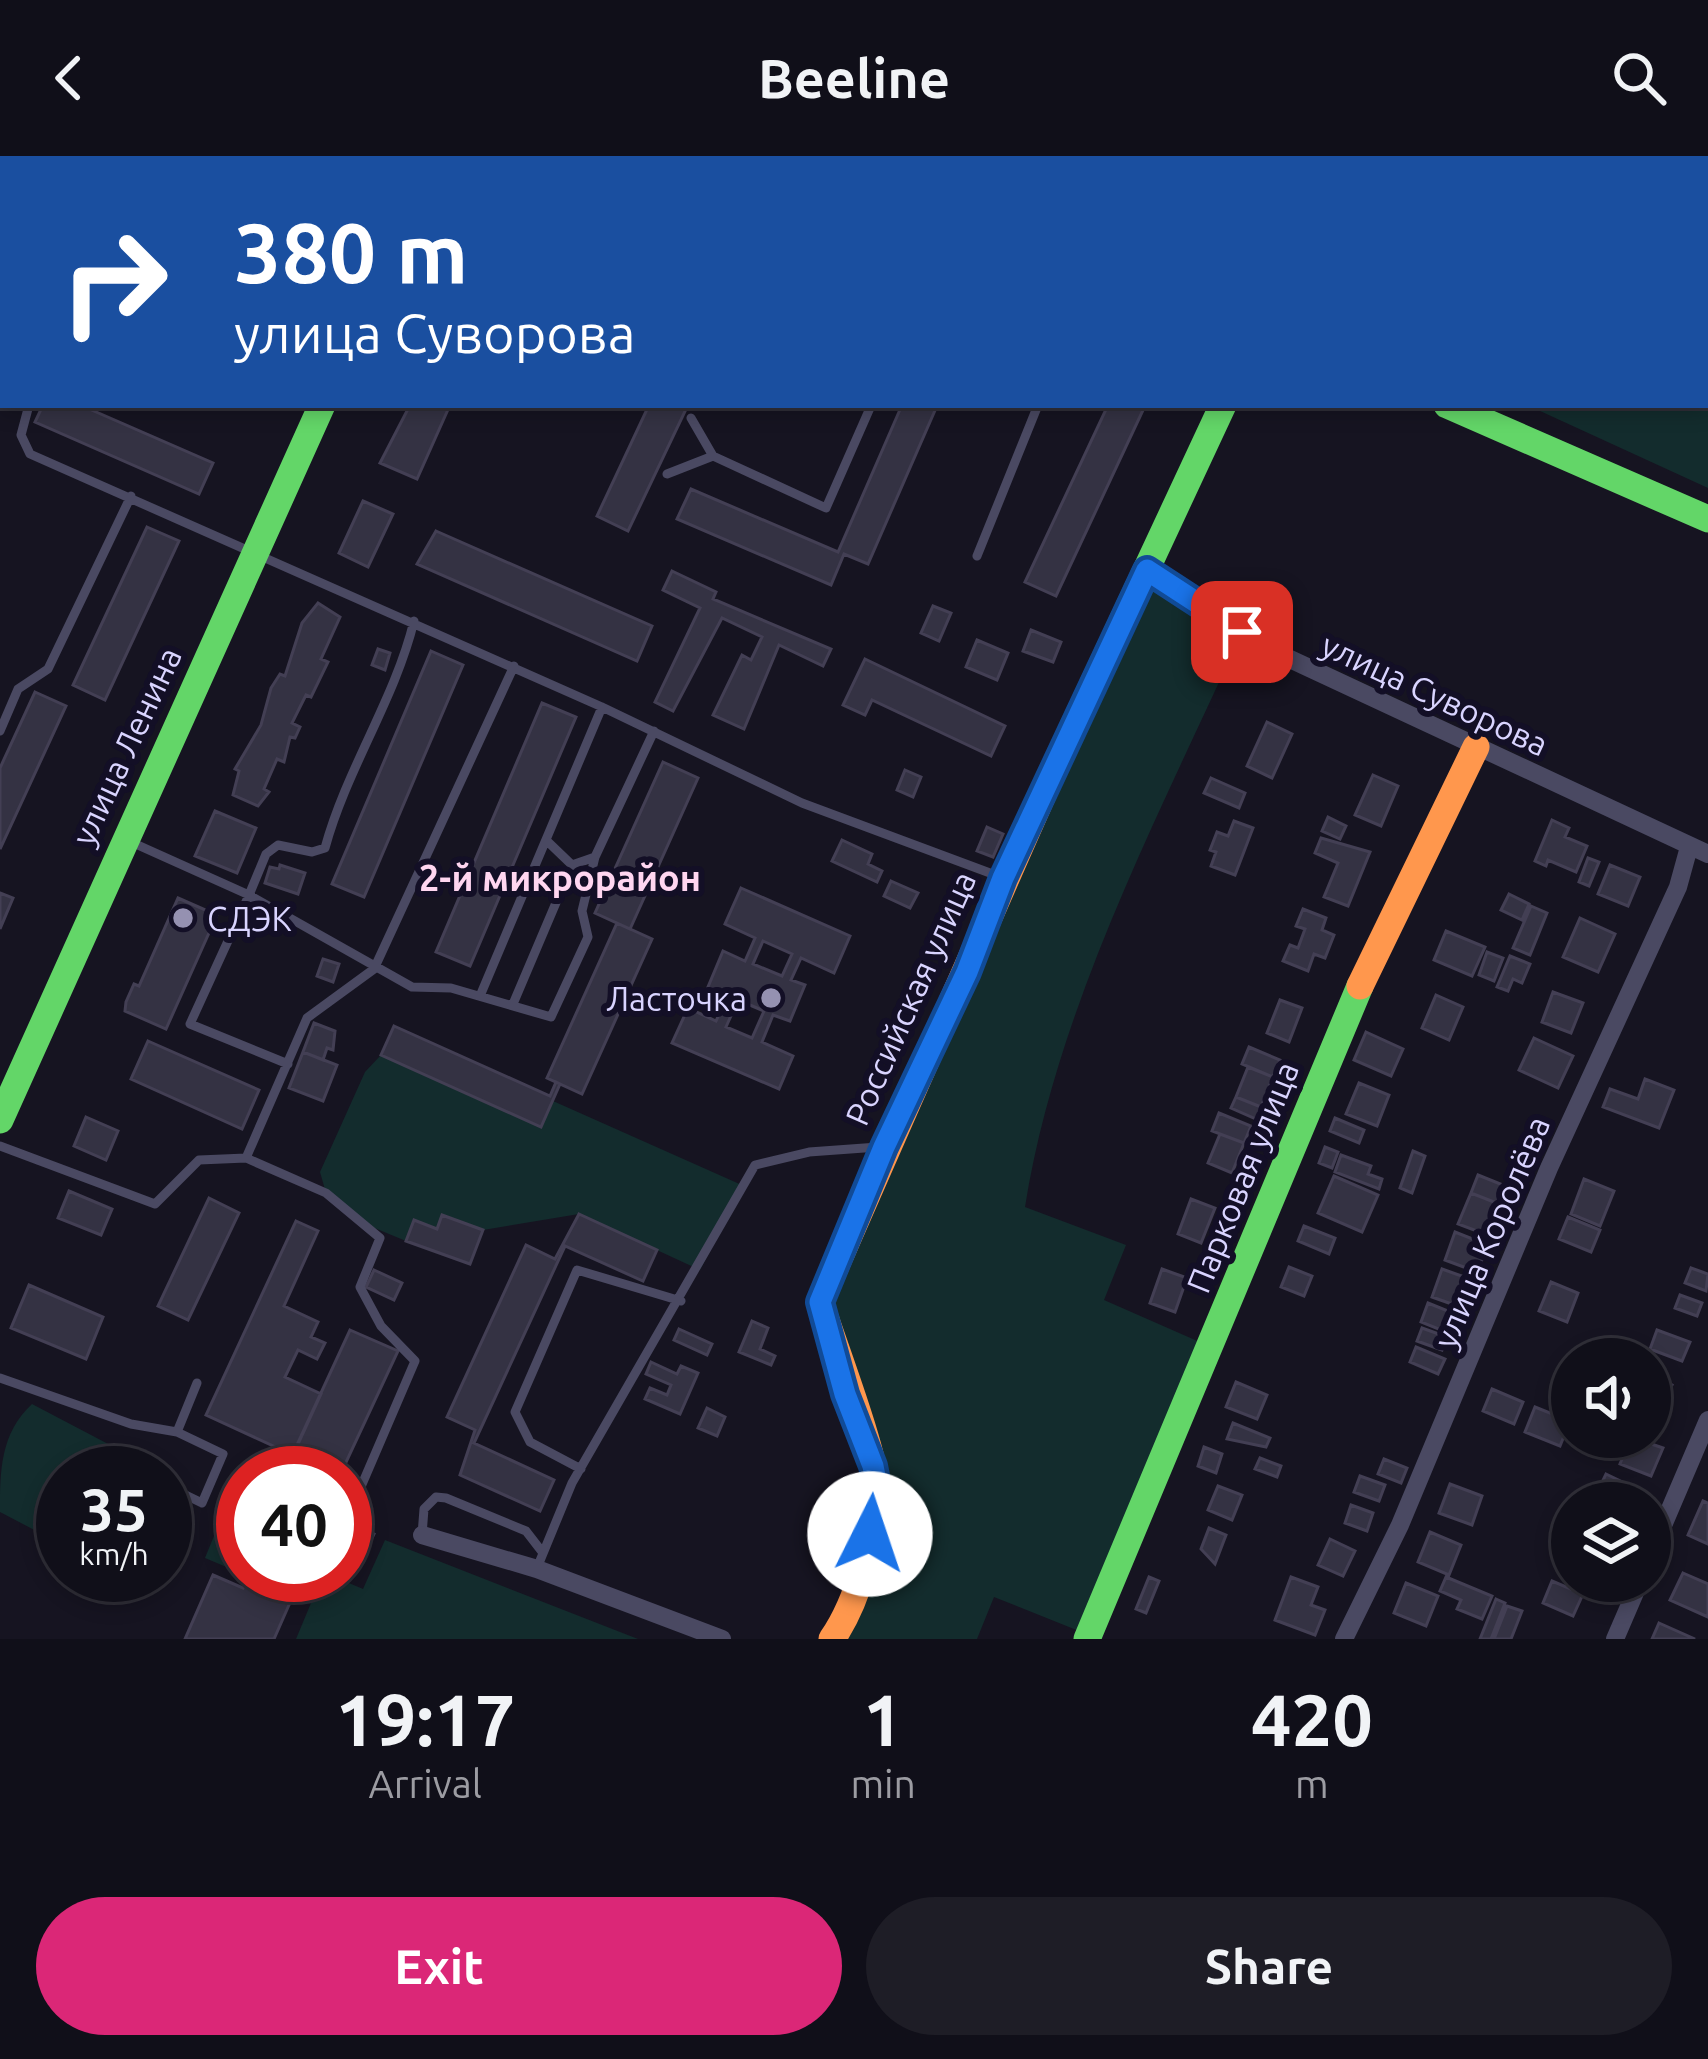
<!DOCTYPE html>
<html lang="en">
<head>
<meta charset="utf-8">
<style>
	body { margin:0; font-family:Ubuntu,sans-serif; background:#1e1d26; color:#f1f3f6; height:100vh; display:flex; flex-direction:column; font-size:45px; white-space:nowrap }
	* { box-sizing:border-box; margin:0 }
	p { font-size:39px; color:#9c9ca2 }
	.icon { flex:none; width:66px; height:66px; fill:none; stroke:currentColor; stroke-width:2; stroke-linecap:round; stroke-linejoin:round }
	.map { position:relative; height:1483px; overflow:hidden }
	.side { display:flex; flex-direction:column; background:#100f19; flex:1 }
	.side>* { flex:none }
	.guide { position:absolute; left:0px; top:0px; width:1710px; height:252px; box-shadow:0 6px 18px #0003,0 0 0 3px #302f38; background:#1a4fa0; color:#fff; overflow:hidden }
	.tools { position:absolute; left:1551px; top:1182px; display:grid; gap:24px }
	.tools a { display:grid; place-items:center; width:120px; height:120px; border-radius:50%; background:#100f19; box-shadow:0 6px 18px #0003,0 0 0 3px #302f38; font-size:60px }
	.speed { position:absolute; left:36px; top:1290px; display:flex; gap:24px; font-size:60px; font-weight:700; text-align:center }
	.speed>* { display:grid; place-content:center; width:156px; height:156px; border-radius:50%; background:#100f19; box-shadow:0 6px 18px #0003,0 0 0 3px #302f38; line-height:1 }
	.speed small { font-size:30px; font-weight:400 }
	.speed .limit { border:18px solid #d22; background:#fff; color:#111 }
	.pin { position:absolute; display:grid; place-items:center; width:102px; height:102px; color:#fff; margin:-51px; border-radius:24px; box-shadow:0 6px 18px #0006 }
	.me { position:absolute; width:132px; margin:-66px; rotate:4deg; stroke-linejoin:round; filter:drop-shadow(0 0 9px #0008) }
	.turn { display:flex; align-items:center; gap:42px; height:252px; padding:0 36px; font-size:54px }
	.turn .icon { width:156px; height:156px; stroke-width:2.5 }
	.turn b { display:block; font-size:84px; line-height:102px }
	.eta { display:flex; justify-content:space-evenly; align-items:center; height:204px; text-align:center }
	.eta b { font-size:72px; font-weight:700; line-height:84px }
	.action { display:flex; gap:24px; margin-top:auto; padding:24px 36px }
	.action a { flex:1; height:138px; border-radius:72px; background:#db2777; color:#fff; font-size:48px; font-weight:700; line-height:138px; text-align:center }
	.action a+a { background:#1e1d26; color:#f1f3f6 }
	header { display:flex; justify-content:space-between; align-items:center; height:156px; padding:0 36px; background:#100f19; font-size:54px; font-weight:700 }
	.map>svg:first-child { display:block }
</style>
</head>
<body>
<header><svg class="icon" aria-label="back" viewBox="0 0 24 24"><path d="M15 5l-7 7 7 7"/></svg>Beeline<svg class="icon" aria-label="search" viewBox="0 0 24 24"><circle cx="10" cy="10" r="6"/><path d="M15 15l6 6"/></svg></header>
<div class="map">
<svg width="1708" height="1483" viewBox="0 0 1708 1483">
	<rect width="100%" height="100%" fill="#161421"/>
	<!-- green -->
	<path fill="#132c2d" d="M 982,0 L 1708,0 L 1708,332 L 1527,249 L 1707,249 L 1707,3 Z
		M 1147,414 L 1242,476 C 1159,660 1057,850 1025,1051 L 1126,1089 L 1104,1144 L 1211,1191 L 1089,1479 L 994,1441 L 977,1483 L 832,1483 L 877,1330 L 820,1146 Z
		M 381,899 L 540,970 L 553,945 L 744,1030 L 700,1114 L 579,1058 L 483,1074 L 442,1060 L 437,1073 L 414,1064 L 406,1085 L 360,1066 L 326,1037 L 320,1016 L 365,916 Z
		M 32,1248 L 112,1290 L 125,1317 L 63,1317 L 63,1389 L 0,1356 C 0,1315 0,1278 32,1248 Z
		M 218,1370 L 243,1381 L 243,1418 L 205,1402 Z
		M 385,1384 L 638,1483 L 296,1483 L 311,1447 L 245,1419 L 330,1419 L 363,1433 Z"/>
	<!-- building -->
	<path fill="#343243" stroke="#433f54" stroke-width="3" fill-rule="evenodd" d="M 43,249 L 80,249 L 213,307 L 199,338 L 35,266 Z
		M 410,249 L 450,249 L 417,323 L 380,307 Z
		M 649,249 L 688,249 L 628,375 L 597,360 Z
		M 902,249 L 936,252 L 868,408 L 844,398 L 831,429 L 677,363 L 691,333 L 838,396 Z
		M 1108,249 L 1144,252 L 1056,440 L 1025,426 Z
		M 363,345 L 393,358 L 368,411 L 339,397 Z
		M 147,371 L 179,385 L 105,544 L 73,529 Z
		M 436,375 L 652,470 L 637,505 L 417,408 Z
		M 672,415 L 716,436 L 713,443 L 831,493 L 823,510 L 779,489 L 744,573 L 713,559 L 742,499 L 751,504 L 762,481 L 722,462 L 673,555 L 655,546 L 700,452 L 663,434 Z
		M 318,447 L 340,461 L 321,503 L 328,506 L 311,541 L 306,539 L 292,567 L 300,571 L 295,582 L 290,581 L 284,606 L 277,603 L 264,633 L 269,636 L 258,650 L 233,639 L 239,615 L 235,613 L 261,569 L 271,532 L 280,518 L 285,520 L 302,467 Z
		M 933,450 L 951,457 L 939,485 L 921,477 Z
		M 1031,474 L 1061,486 L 1053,506 L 1023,495 Z
		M 977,484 L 1008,497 L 997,524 L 966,511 Z
		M 378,493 L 390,497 L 385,514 L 372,509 Z
		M 431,495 L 463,509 L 364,741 L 332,728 Z
		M 865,503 L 1005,570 L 991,600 L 872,544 L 865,559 L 843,549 Z
		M 35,536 L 66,550 L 0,693 L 0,612 Z
		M 542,547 L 576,561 L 470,810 L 436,796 Z
		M 1267,566 L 1292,578 L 1272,622 L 1247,610 Z
		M 663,606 L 698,622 L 630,773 L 595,757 Z
		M 905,614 L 921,621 L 913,641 L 897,634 Z
		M 1373,619 L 1398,630 L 1381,670 L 1355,659 Z
		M 1211,622 L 1245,637 L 1239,652 L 1204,637 Z
		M 215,655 L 256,672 L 237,717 L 195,700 Z
		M 1328,661 L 1346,670 L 1340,683 L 1322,675 Z
		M 1552,664 L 1569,672 L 1565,681 L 1587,690 L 1576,716 L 1548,704 L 1546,710 L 1535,705 Z
		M 1234,665 L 1253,672 L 1235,719 L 1211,710 L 1216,696 L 1210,694 L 1217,676 L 1228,680 Z
		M 987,671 L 1003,678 L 993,701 L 977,695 Z
		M 1321,682 L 1370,696 L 1348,750 L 1324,741 L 1338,707 L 1315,697 Z
		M 842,684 L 872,698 L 868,708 L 882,715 L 877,726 L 832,705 Z
		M 1588,702 L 1599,706 L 1589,730 L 1579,726 Z
		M 280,709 L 305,717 L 298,738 L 265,727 L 270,711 L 279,713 Z
		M 1610,709 L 1640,721 L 1628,750 L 1598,738 Z
		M 891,725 L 918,737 L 910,752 L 884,740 Z
		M 741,732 L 850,780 L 834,817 L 801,802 L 791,824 L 805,829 L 790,865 L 773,859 L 762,886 L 793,900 L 779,933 L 672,887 L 688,852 L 716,865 L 728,839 L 708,831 L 723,795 L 745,805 L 755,782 L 725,768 ZM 763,785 L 792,798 L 782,820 L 753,808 ZM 738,844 L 764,855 L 752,882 L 726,871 Z
		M 0,737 L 13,742 L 0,773 Z
		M 1509,738 L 1529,748 L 1522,764 L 1501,754 Z
		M 178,742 L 217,759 L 166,873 L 125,855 L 126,846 L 134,828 L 139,830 Z
		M 1531,750 L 1547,757 L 1530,799 L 1513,792 Z
		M 1303,753 L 1326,762 L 1322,774 L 1334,779 L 1325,802 L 1314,798 L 1308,815 L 1283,805 L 1290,789 L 1298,792 L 1305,773 L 1296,770 Z
		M 1580,762 L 1615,778 L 1598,816 L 1563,801 Z
		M 617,767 L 652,783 L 582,938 L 547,922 Z
		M 1446,775 L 1485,791 L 1472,820 L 1434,804 Z
		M 1487,796 L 1503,802 L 1494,825 L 1479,819 Z
		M 1510,800 L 1530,808 L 1522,827 L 1513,823 L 1508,835 L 1497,831 Z
		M 323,803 L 339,808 L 333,826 L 317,820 Z
		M 1553,836 L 1583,847 L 1571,877 L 1542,866 Z
		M 1436,839 L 1463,851 L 1449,884 L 1422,872 Z
		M 1280,844 L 1302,852 L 1289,886 L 1267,877 Z
		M 314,867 L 335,875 L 333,894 L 327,892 L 323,904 L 303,896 Z
		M 394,870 L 550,940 L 556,926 L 560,928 L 541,971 L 381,899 Z
		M 1366,876 L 1403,893 L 1391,920 L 1354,904 Z
		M 1534,882 L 1573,900 L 1558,932 L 1519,914 Z
		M 148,885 L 259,934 L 242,973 L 131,923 Z
		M 1249,891 L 1280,904 L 1273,921 L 1242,908 Z
		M 303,896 L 337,909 L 323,945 L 289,932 Z
		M 1248,911 L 1273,921 L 1261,951 L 1236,941 Z
		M 1645,923 L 1674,934 L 1659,972 L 1603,951 L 1610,933 L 1638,943 Z
		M 1359,927 L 1389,939 L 1377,970 L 1346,958 Z
		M 1236,941 L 1261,951 L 1256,963 L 1231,952 Z
		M 1219,957 L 1251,970 L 1244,987 L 1212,975 Z
		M 86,961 L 118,975 L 106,1004 L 74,990 Z
		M 1335,962 L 1364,974 L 1359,987 L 1330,975 Z
		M 1220,978 L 1244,987 L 1232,1017 L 1208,1007 Z
		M 1325,991 L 1338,996 L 1332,1012 L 1319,1007 Z
		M 1413,995 L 1425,1000 L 1412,1037 L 1400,1032 Z
		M 1341,999 L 1371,1010 L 1368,1018 L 1382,1023 L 1379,1033 L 1335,1016 Z
		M 1478,1019 L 1518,1035 L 1511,1053 L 1471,1037 Z
		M 1334,1020 L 1378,1039 L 1362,1076 L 1318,1057 Z
		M 1584,1023 L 1614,1035 L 1600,1070 L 1571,1058 Z
		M 69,1035 L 112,1053 L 101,1079 L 58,1062 Z
		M 1471,1037 L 1502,1049 L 1490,1080 L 1458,1068 Z
		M 209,1042 L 239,1057 L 188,1164 L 158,1150 Z
		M 1191,1043 L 1215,1052 L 1201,1087 L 1178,1078 Z
		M 579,1058 L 657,1094 L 643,1125 L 565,1090 L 474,1287 L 554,1324 L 540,1355 L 460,1319 L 475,1274 L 447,1261 L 526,1089 L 555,1103 Z
		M 442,1059 L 483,1074 L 470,1108 L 406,1085 L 414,1064 L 437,1073 Z
		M 1568,1061 L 1600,1074 L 1591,1096 L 1559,1083 Z
		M 296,1065 L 318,1075 L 284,1150 L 318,1166 L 311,1181 L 325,1187 L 317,1203 L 298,1194 L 285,1221 L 321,1238 L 293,1299 L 206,1259 Z
		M 1304,1070 L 1335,1082 L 1329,1098 L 1298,1085 Z
		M 1455,1076 L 1488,1089 L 1477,1116 L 1445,1104 Z
		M 1289,1111 L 1312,1120 L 1304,1140 L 1281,1131 Z
		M 1691,1112 L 1708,1118 L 1706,1135 L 1685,1127 Z
		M 1162,1113 L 1187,1122 L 1175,1156 L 1150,1147 Z
		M 1442,1113 L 1473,1124 L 1463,1152 L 1432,1141 Z
		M 374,1114 L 402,1127 L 394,1144 L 366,1131 Z
		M 1551,1126 L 1578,1137 L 1567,1166 L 1539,1155 Z
		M 29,1129 L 103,1161 L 86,1203 L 11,1172 Z
		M 1680,1139 L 1702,1147 L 1697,1160 L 1675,1152 Z
		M 1428,1147 L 1458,1159 L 1451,1178 L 1421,1166 Z
		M 752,1165 L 768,1172 L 760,1193 L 775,1200 L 771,1209 L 739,1196 Z
		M 1422,1172 L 1447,1181 L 1442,1194 L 1417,1185 Z
		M 679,1173 L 712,1188 L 707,1199 L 674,1184 Z
		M 350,1174 L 398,1195 L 341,1317 L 284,1317 Z
		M 1657,1174 L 1690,1186 L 1682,1205 L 1650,1193 Z
		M 1416,1191 L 1445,1203 L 1438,1218 L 1410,1206 Z
		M 651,1206 L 677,1218 L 681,1210 L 698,1217 L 680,1258 L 645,1243 L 650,1232 L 667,1239 L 671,1229 L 646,1218 Z
		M 1650,1218 L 1672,1229 L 1660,1255 L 1650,1250 Z
		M 1236,1226 L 1267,1239 L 1257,1263 L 1226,1251 Z
		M 1492,1233 L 1523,1246 L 1514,1268 L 1483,1255 Z
		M 1535,1251 L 1570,1265 L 1560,1290 L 1525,1276 Z
		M 707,1252 L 725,1261 L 717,1280 L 698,1272 Z
		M 1233,1267 L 1270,1282 L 1266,1291 L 1227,1283 Z
		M 1631,1281 L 1663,1292 L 1651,1320 L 1620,1308 Z
		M 1204,1291 L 1222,1298 L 1216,1317 L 1198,1310 Z
		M 1260,1302 L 1281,1310 L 1277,1321 L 1255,1313 Z
		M 1384,1303 L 1407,1312 L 1401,1327 L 1378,1318 Z
		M 1606,1318 L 1641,1335 L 1635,1347 L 1595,1341 Z
		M 1360,1320 L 1385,1329 L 1379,1345 L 1354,1336 Z
		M 1450,1328 L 1482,1340 L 1472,1369 L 1439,1357 Z
		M 1218,1330 L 1242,1339 L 1232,1364 L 1208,1354 Z
		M 1703,1345 L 1708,1347 L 1708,1388 L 1688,1379 Z
		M 237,1348 L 243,1351 L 239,1377 L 226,1372 Z
		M 1351,1349 L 1373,1357 L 1367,1375 L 1345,1367 Z
		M 345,1364 L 374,1378 L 359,1410 L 345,1403 Z
		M 1209,1372 L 1226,1379 L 1215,1408 L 1201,1393 Z
		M 1430,1376 L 1461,1389 L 1449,1419 L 1418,1406 Z
		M 1330,1383 L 1355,1395 L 1343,1420 L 1318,1409 Z
		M 1683,1417 L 1708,1428 L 1708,1461 L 1670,1444 Z
		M 213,1419 L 243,1432 L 247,1423 L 292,1442 L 274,1483 L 185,1483 Z
		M 1149,1421 L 1159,1425 L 1146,1457 L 1136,1453 Z
		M 1291,1421 L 1318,1431 L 1311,1449 L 1325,1454 L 1315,1479 L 1275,1464 Z
		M 1446,1421 L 1492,1440 L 1482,1463 L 1457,1453 L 1461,1444 L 1440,1435 Z
		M 1552,1425 L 1583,1438 L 1573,1460 L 1543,1447 Z
		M 1406,1427 L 1438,1440 L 1426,1470 L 1394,1457 Z
		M 1496,1443 L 1505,1447 L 1491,1483 L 1480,1483 Z
		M 1507,1450 L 1522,1455 L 1511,1483 L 1494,1483 Z
		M 1659,1467 L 1695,1483 L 1652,1483 Z"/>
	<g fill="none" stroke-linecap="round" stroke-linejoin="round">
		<!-- lane -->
		<path stroke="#4a4962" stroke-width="9" d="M 296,0 L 304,3
			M 135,3 L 136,0
			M 705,3 L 707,0
			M 842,3 L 843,0
			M 1426,3 L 1429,0
			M 29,249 L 21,279 L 30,298 L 602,551 L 802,647 L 998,720
			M 691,262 L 713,300
			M 667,318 L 713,300 L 826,352 L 870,252 L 862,249
			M 977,400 L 1038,249
			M 0,575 L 18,533 L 48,513 L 131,340
			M 131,686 L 249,739 L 266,698 L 278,689 L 312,696 L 325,692 C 347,612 395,543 414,465
			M 572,709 L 595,701 L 654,575
			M 480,840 L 602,551
			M 513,848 L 572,709 L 546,684
			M 288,908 L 190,868 L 249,739 L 412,831 L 451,832 L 551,861 L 588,781 L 582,755 L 595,701
			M 0,990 L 155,1048 L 199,1004 L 246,1002 L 307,862 L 374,813 L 514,510
			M 246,1002 L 326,1037 L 380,1082 L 360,1131 L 381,1170 L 415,1205 L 354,1347
			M 0,1222 L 131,1268 L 177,1276 L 223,1298 L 202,1347 L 165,1329
			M 177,1276 L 197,1227
			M 581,1313 L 530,1286 L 515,1256 L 577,1114 L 681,1145
			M 422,1379 L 424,1353 L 436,1341 L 446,1342 L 526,1375 L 543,1397
			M 537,1412 L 572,1327 L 755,1009 L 809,996 L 878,991"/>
		<!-- street -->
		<path stroke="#4a4962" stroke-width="18" d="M 1534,0 L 1542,3
			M 1707,68 L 1708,69
			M 1147,414 L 1183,442 L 1290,503 L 1708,698
			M 422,1379 L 537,1413 L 722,1483
			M 1650,1400 L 1708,1264
			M 1344,1483 L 1400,1369 L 1549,1012 L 1678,731 L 1689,691
			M 1615,1483 L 1640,1425"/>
		<!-- fast -->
		<path stroke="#63d668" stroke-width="27" d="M 428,3 L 429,0
			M 1447,249 L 1708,363
			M 1070,577 L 1223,249
			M 0,964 L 322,249
			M 1087,1483 L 1360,830"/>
		<!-- slow -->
		<path stroke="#ff974d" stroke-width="27" d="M 1360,830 L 1476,591
			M 832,1483 C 859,1444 875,1381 876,1333 C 877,1301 832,1184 820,1146 L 1070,577"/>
		<!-- jam -->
		<path stroke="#b3261e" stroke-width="27" d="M 889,0 L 896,3"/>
	</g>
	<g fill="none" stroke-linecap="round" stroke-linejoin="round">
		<defs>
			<path id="route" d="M 870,1378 L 877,1330 L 873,1310 L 845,1238 L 820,1146 L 884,991 L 967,816 L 1003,722 L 1147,414 L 1242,476"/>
		</defs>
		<!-- route casing -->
		<use href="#route" stroke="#114b97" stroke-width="30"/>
		<!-- route -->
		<use href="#route" stroke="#1a73e8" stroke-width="21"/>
	</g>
	<!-- markers -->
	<g fill="#9591b1" stroke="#130f26" stroke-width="4.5">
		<circle cx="183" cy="762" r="12"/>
		<circle cx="771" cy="842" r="12"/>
	</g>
	<g text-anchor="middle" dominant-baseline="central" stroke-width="12" stroke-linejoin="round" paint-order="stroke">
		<!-- street labels -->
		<g font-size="33" fill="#d9d4ff" stroke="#130f26">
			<text transform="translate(1435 538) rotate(25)">улица Суворова</text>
			<text transform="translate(126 590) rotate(-65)">улица Ленина</text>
			<text transform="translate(910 842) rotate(-66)">Российская улица</text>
			<text transform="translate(1242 1021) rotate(-68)">Парковая улица</text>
			<text transform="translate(1491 1076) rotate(-67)">улица Королёва</text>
		</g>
		<!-- poi labels -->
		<g font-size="33" fill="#d9d4ff" stroke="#130f26" text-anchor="start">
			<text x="207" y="762">СДЭК</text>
			<text x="747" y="842" text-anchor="end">Ласточка</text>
		</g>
		<!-- neighbourhood labels -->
		<g font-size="36" font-weight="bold" fill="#ffd6f0" stroke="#130f26">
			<text x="560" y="721">2-й микрорайон</text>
		</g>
	</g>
</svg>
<div class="tools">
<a><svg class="icon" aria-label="sound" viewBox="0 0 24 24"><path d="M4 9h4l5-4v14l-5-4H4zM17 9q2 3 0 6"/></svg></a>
<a><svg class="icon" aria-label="layers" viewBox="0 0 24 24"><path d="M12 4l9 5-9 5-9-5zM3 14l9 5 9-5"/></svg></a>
</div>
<div class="speed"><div>35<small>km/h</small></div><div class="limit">40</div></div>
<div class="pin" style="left:1242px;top:476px;background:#d93025"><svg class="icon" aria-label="arrive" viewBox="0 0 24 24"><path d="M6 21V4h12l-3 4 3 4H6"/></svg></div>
<svg class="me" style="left:870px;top:1378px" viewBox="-20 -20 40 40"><circle r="19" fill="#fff"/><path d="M0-13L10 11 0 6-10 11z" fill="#1a73e8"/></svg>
<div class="guide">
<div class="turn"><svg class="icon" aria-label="right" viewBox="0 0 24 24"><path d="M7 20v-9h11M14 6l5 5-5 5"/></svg><div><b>380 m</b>улица Суворова</div></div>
</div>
</div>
<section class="side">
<div class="eta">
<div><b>19:17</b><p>Arrival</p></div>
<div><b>1</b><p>min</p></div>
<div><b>420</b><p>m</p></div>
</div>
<div class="action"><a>Exit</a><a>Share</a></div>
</section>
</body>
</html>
